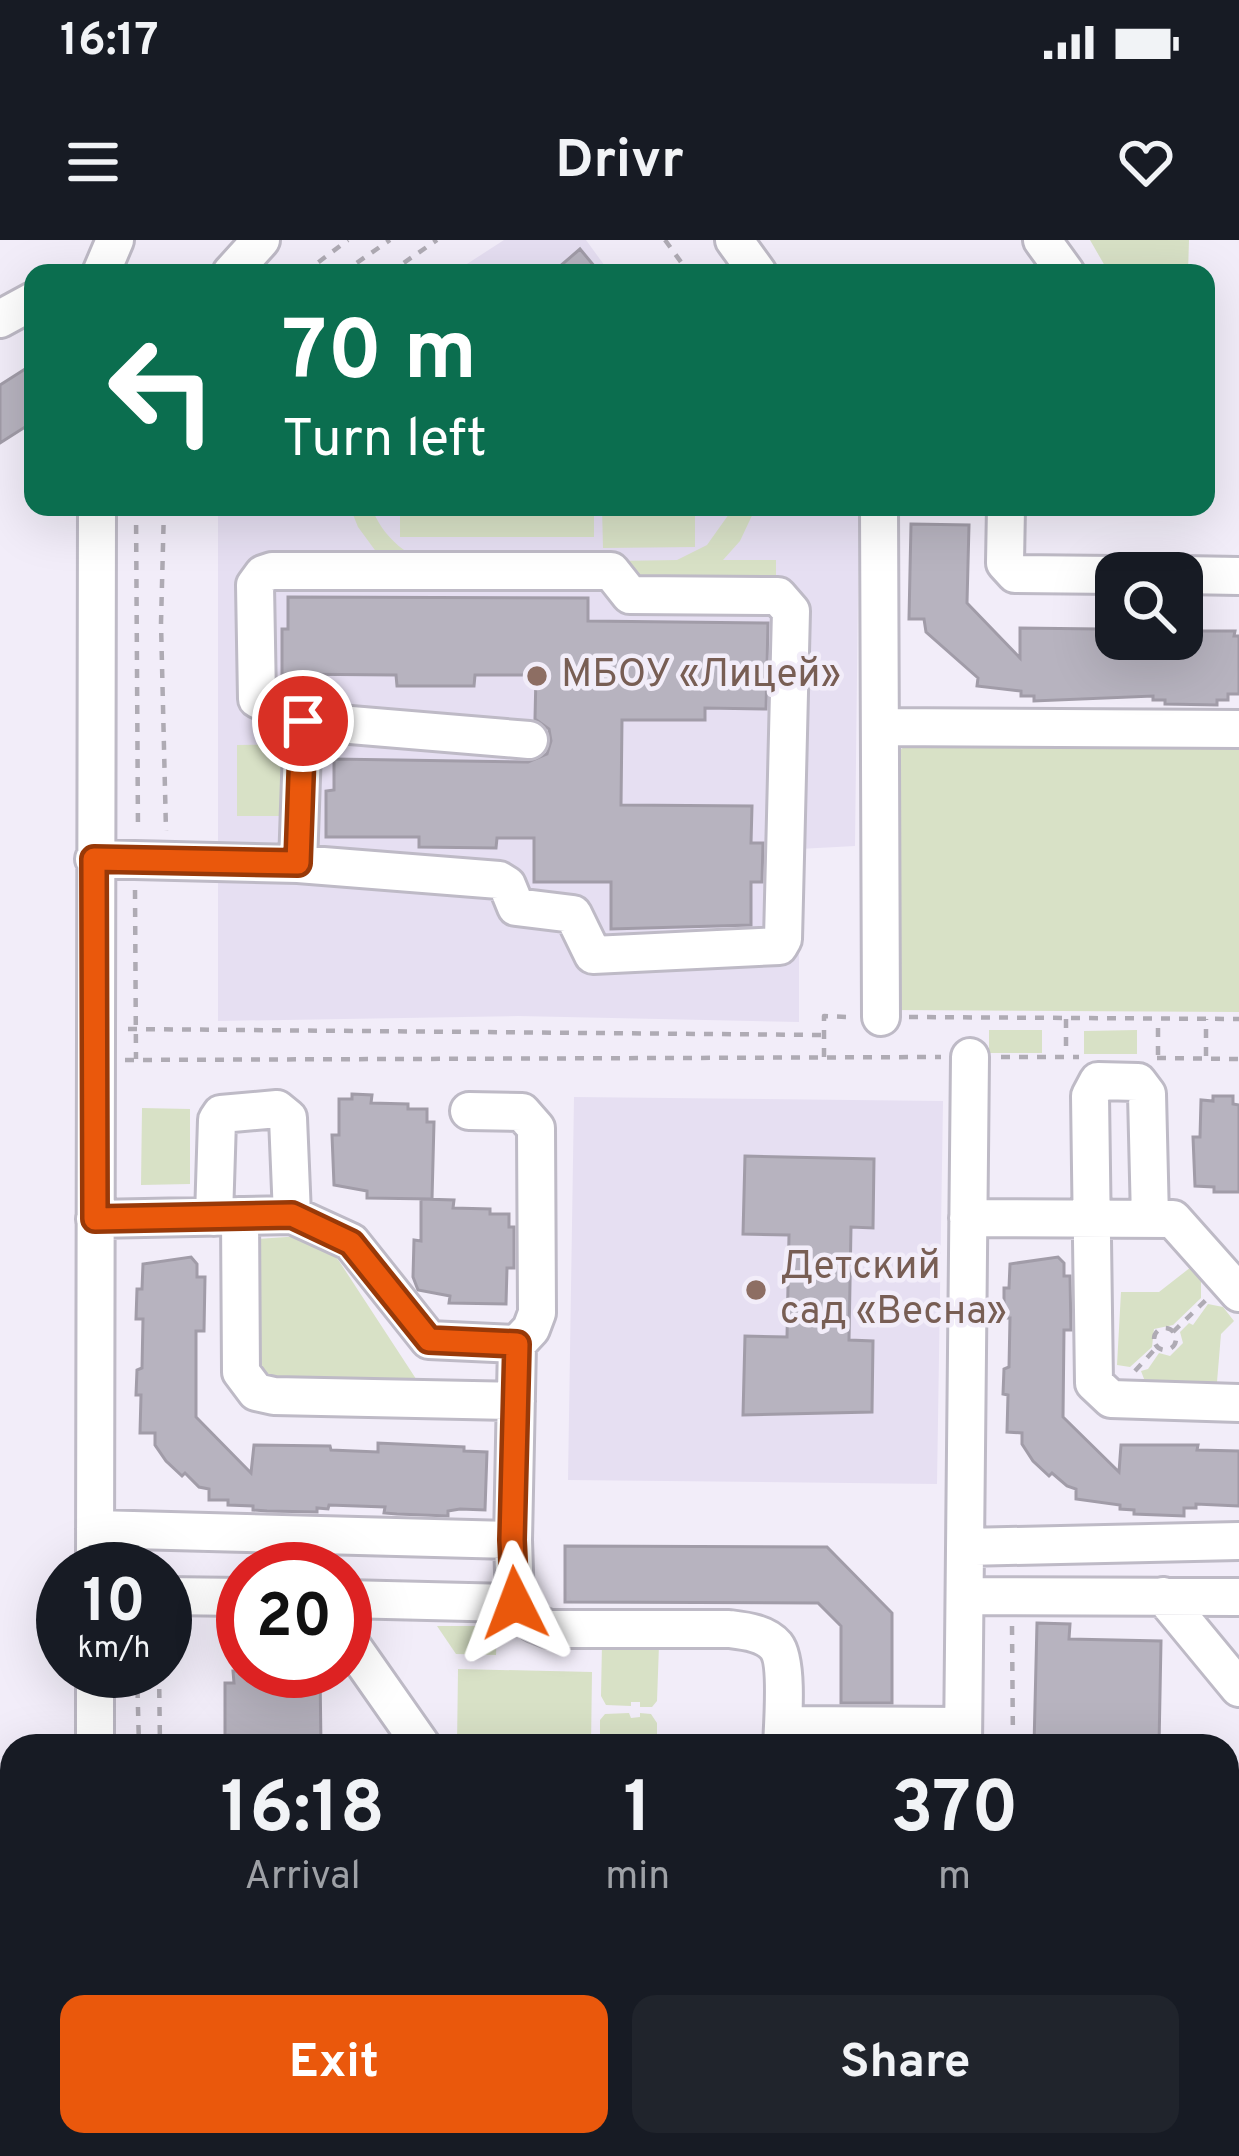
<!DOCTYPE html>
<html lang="en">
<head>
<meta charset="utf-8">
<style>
	body { margin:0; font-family:Overpass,sans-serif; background:#20242c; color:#f1f3f6; height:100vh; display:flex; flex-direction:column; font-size:45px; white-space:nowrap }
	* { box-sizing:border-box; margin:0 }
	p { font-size:39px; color:#9ea1a6 }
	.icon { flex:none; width:66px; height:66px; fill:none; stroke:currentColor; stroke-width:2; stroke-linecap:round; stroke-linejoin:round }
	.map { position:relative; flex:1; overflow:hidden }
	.drawer { position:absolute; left:0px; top:1494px; width:1239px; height:423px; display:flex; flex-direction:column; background:#171b24; border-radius:36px 36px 0 0; box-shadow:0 12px 48px #0002 }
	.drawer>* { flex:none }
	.guide { position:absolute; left:24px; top:24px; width:1191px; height:252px; border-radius:24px; box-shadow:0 12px 48px #0002; background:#0b6e4f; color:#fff; overflow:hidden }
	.fabs { position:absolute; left:1095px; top:312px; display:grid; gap:24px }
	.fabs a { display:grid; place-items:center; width:108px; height:108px; border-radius:24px; background:#171b24; box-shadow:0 12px 48px #0002; font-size:60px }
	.speed { position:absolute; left:36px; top:1302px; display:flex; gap:24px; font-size:60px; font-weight:700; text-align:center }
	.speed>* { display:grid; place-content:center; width:156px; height:156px; border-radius:50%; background:#171b24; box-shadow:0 12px 48px #0002; line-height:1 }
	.speed small { font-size:30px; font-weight:400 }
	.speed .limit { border:18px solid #d22; background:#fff; color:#111 }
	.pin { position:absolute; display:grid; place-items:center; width:102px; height:102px; color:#fff; margin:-51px; border:6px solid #fff; border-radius:50%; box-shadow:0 3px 12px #0007 }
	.me { position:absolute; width:132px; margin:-66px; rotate:357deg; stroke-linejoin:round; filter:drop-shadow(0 0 9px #0008) }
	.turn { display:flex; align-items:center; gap:42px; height:252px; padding:0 60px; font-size:54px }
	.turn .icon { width:156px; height:156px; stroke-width:2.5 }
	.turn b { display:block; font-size:84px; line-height:102px }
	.eta { display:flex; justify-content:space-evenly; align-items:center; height:204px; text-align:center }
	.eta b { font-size:72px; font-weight:700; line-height:84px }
	.button { display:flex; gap:24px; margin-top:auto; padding:24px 60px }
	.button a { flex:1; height:138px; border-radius:24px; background:#ea580c; color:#fff; font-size:48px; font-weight:700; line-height:138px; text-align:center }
	.button a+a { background:#20242c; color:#f1f3f6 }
	.status { display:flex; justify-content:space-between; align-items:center; height:84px; padding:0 60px; background:#171b24; direction:ltr }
	.status svg { height:33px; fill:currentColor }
	header { display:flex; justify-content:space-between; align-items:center; height:156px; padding:0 60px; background:#171b24; font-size:54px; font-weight:700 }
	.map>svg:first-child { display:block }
</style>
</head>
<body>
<div class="status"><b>16:17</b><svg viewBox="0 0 49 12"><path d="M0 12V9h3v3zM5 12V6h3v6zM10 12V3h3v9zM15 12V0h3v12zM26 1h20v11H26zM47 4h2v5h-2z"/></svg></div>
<header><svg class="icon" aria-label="menu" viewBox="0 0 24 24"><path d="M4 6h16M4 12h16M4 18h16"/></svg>Drivr<svg class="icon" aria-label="heart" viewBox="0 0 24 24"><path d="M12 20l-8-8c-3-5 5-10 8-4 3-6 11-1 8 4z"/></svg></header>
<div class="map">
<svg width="1239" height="1916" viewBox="0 0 1239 1916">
	<rect width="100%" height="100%" fill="#f2edf9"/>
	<!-- built -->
	<path fill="#e6dff2" d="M 504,0 L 586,0 L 610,33 L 453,33 Z
		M 218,267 L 859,267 L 855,606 L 799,609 L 799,782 L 518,776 L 218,781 Z
		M 574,857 L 943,861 L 937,1244 L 568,1240 Z"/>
	<!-- green -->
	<path fill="#d8e1c6" d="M 1090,0 L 1189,0 L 1188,33 L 1109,33 Z
		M 350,267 L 371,267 C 383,296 402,313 431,324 L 677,320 L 707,305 L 734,267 L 756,267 L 740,301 L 723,320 L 776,320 L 776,341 L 322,345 L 380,317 L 358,287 Z
		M 400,267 L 594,267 L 594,297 L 400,297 Z
		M 602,267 L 695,267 L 695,307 L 603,308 Z
		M 291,504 L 292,576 L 237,576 L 237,505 Z
		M 908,504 L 1239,506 L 1239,772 L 891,770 L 896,513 Z
		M 989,790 L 1042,790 L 1042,813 L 989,813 Z
		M 1137,790 L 1137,814 L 1084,814 L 1084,791 Z
		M 142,868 L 190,869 L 190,944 L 141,945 Z
		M 316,995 L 339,1021 L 422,1148 L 256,1143 L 257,999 Z
		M 1191,1027 L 1201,1039 L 1201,1058 L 1173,1085 L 1154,1089 L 1152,1107 L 1130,1127 L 1117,1125 L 1121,1052 L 1159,1052 Z
		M 1208,1064 L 1223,1067 L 1234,1081 L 1221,1094 L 1217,1142 L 1166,1143 L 1156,1140 L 1146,1144 L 1141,1131 L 1148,1129 L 1159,1113 L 1170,1116 L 1183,1103 L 1180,1092 L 1189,1083 L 1193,1085 Z
		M 437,1386 L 497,1386 L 496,1415 L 456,1414 Z
		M 602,1403 L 659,1405 L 657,1461 L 652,1467 L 640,1467 L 640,1462 L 631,1462 L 631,1466 L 606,1465 L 601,1456 Z
		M 458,1429 L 592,1432 L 591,1506 L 457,1506 Z
		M 629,1473 L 631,1478 L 640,1477 L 640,1473 L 651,1474 L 657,1483 L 657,1506 L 600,1506 L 600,1480 L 605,1474 Z"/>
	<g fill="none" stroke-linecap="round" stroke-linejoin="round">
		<!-- stream -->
		<path stroke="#809ea3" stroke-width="8" d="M 0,1793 L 12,1793
			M 1227,1794 L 1239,1794"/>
	</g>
	<!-- building -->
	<path fill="#b7b3bf" stroke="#a19ca8" stroke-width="3" d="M 580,9 L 600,33 L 552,33 Z
		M 33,124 L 33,182 L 0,203 L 0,145 Z
		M 911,284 L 969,285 L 967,363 L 1020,418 L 1020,388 L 1099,389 L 1099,394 L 1116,394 L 1116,399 L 1199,399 L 1199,391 L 1235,391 L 1234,396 L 1239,396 L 1239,454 L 1228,454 L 1228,460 L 1217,460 L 1217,465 L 1165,464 L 1165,460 L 1153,460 L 1153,456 L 1034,461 L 1034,456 L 1021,456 L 1021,451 L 977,446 L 978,438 L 926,392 L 924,379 L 909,379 Z
		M 288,357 L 588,358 L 588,381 L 768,383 L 766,469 L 705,468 L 705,480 L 622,480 L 621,565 L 752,566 L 751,603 L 763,603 L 762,642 L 751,642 L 751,685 L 611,689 L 611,642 L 534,642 L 534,598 L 497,598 L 496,608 L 419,607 L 419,597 L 326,597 L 326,551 L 334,550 L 334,519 L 528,522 L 547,514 L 551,501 L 549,489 L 535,479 L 536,435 L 475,435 L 474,446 L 397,446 L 396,435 L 282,434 L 282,389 L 288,389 Z
		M 352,854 L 372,855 L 371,863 L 408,864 L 408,869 L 427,869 L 427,882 L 434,882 L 432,959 L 367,958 L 367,951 L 334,945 L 332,895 L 339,895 L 339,859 L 352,859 Z
		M 1213,856 L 1233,856 L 1233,864 L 1239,865 L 1239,952 L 1214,952 L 1214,947 L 1195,946 L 1193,897 L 1200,897 L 1201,860 L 1213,861 Z
		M 745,916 L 874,919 L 873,988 L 851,987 L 849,1100 L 873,1101 L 872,1172 L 743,1175 L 745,1096 L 787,1097 L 789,995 L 743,994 Z
		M 421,959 L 454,960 L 453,968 L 490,969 L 490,974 L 509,974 L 509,987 L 514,987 L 514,1028 L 507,1028 L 506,1064 L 449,1063 L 450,1056 L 418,1050 L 413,1037 L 414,1000 L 421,1001 Z
		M 191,1017 L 197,1024 L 197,1037 L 205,1037 L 204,1091 L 196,1091 L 196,1177 L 251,1233 L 254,1205 L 330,1206 L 331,1210 L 378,1212 L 378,1203 L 464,1207 L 464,1211 L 487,1212 L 485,1270 L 460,1269 L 448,1271 L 448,1276 L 397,1274 L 384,1273 L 385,1267 L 329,1265 L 328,1269 L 317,1268 L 317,1272 L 267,1271 L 253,1270 L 253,1266 L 228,1265 L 228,1260 L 209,1260 L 209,1249 L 199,1247 L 185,1233 L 182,1236 L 166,1221 L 155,1205 L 155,1193 L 140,1193 L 141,1155 L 136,1155 L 137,1130 L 142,1128 L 143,1079 L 136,1079 L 137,1049 L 142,1049 L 143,1024 Z
		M 1058,1017 L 1064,1023 L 1064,1036 L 1070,1036 L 1071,1090 L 1064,1090 L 1063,1177 L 1119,1232 L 1121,1205 L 1198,1205 L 1197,1210 L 1239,1211 L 1239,1266 L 1196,1264 L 1196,1268 L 1184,1268 L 1184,1276 L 1134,1274 L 1134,1270 L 1120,1269 L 1120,1265 L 1076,1259 L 1076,1249 L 1067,1246 L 1052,1233 L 1049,1236 L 1033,1221 L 1022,1204 L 1022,1193 L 1007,1192 L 1008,1155 L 1003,1154 L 1004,1129 L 1009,1127 L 1010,1078 L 1004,1078 L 1004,1048 L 1009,1048 L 1010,1024 Z
		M 565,1306 L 827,1307 L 892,1373 L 892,1463 L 841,1463 L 841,1386 L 818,1363 L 565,1362 Z
		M 1037,1383 L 1070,1384 L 1069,1399 L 1161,1401 L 1159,1506 L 1034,1506 Z
		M 233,1431 L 320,1431 L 321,1506 L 283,1506 L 283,1499 L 225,1495 L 225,1443 L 234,1443 Z"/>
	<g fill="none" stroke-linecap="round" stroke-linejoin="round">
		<defs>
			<path id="minor" d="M 734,0 L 758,33
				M 1042,0 L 1066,33
				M 101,33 L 115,0
				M 231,33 L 261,0
				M 0,79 L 33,61
				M 879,267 L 881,777
				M 1006,267 L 1005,323 L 1015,334 L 1116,335
				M 1182,335 L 1239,336
				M 303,481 L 529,500
				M 880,487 L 1239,489
				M 94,619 L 298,624 L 499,640 L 507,645 L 516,667 L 573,674 L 593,715 L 779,706 L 783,699 L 791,371 L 778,356 L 630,355 L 611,331 L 272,331 L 263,334 L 255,345 L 257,459 L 303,481 L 298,624
				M 469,871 L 522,872 L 536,888 L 537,1073 L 531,1089 L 517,1104
				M 240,976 L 241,1132 L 256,1152 L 274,1156 L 516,1161
				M 214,977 L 217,880 L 221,874 L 277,869 L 288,878 L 292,975
				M 968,978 L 1173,979 L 1239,1053
				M 95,979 L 292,975 L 351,1002 L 429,1100 L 517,1104 L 513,1300 L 515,1363 L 534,1383 L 549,1389 L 729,1389 C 745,1391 765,1393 776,1406 C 788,1421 783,1484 782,1506
				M 1150,979 L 1147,854 L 1138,842 L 1098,841 L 1090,856 L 1094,1143 L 1111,1159 L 1239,1163
				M 95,1289 L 513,1300
				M 965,1307 L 1239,1301
				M 95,1329 L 97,267
				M 165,1356 L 243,1357
				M 965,1356 L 1239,1357
				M 1163,1356 L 1239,1448
				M 345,1359 L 515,1363
				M 345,1396 L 422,1506
				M 95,1431 L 95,1506
				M 783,1485 L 963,1486
				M 963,1506 L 970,817
				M 1227,1758 L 1239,1758"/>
			<path id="major" d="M 0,1910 L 1239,1915"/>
		</defs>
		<!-- minor casing -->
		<use href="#minor" stroke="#bebac6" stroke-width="42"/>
		<!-- major casing -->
		<use href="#major" stroke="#8b5a68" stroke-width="51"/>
		<!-- path -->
		<path stroke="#afabb4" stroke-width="4.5" stroke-dasharray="9 9" stroke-linecap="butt" d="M 665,0 L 689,33
			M 304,33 L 348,0
			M 342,33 L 390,0
			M 389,33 L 437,0
			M 136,267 L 138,591
			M 164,267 L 161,383 L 166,591
			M 135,650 L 136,819
			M 909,777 L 1239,779
			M 1066,779 L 1066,815
			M 128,789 L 824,795
			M 1158,815 L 1158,779
			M 1206,816 L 1206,779
			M 824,817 L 824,776 L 849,777
			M 1001,817 L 1079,817
			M 1157,818 L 1239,819
			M 125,820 L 941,817
			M1154 1099a11 11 0 1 1 22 0a11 11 0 1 1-22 0Z
			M 1173,1092 L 1206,1060
			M 1135,1131 L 1156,1108
			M 1012,1386 L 1013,1506
			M 137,1431 L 139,1506
			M 159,1431 L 160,1506
			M 1227,1706 L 1239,1706
			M 0,1834 L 12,1834
			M 1227,1835 L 1239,1835
			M 1227,1871 L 1239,1871"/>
		<!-- minor -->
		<use href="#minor" stroke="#fff" stroke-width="36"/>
		<!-- major -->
		<use href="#major" stroke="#d6aab5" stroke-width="45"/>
	</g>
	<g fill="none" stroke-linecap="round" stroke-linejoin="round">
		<defs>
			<path id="route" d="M 303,481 L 298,623 L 94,619 L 95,979 L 292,975 L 351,1003 L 429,1100 L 517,1104 L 512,1300 L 515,1363"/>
		</defs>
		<!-- route casing -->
		<use href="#route" stroke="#983908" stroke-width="30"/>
		<!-- route -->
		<use href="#route" stroke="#ea580c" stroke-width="21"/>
	</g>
	<!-- markers -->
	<g fill="#8d6e63" stroke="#f2edf9" stroke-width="4.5">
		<circle cx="537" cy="436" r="12"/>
		<circle cx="756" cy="1050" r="12"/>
	</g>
	<g text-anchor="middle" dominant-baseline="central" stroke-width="9" stroke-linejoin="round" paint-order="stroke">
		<!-- education labels -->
		<g font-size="39" fill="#785e54" stroke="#f2edf9" text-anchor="start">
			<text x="561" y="436">МБОУ «Лицей»</text>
			<text x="780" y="1028">Детский<tspan x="780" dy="45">сад «Весна»</tspan></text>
		</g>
	</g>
</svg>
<div class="fabs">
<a><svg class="icon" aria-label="search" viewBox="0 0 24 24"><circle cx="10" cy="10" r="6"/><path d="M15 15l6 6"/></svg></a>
</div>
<div class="speed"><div>10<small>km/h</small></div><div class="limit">20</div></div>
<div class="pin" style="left:303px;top:481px;background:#d93025"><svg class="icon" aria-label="arrive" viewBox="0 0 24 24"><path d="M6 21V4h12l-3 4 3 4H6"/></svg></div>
<svg class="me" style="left:515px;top:1363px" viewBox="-20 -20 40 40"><path d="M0-17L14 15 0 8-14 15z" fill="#ea580c" stroke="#fff" stroke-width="4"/></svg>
<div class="guide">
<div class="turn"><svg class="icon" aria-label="left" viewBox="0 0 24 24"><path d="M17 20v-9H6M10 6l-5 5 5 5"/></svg><div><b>70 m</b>Turn left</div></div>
</div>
<section class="drawer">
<div class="eta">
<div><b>16:18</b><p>Arrival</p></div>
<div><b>1</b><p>min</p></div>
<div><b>370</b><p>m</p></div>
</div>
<div class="button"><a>Exit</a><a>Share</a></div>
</section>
</div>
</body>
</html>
